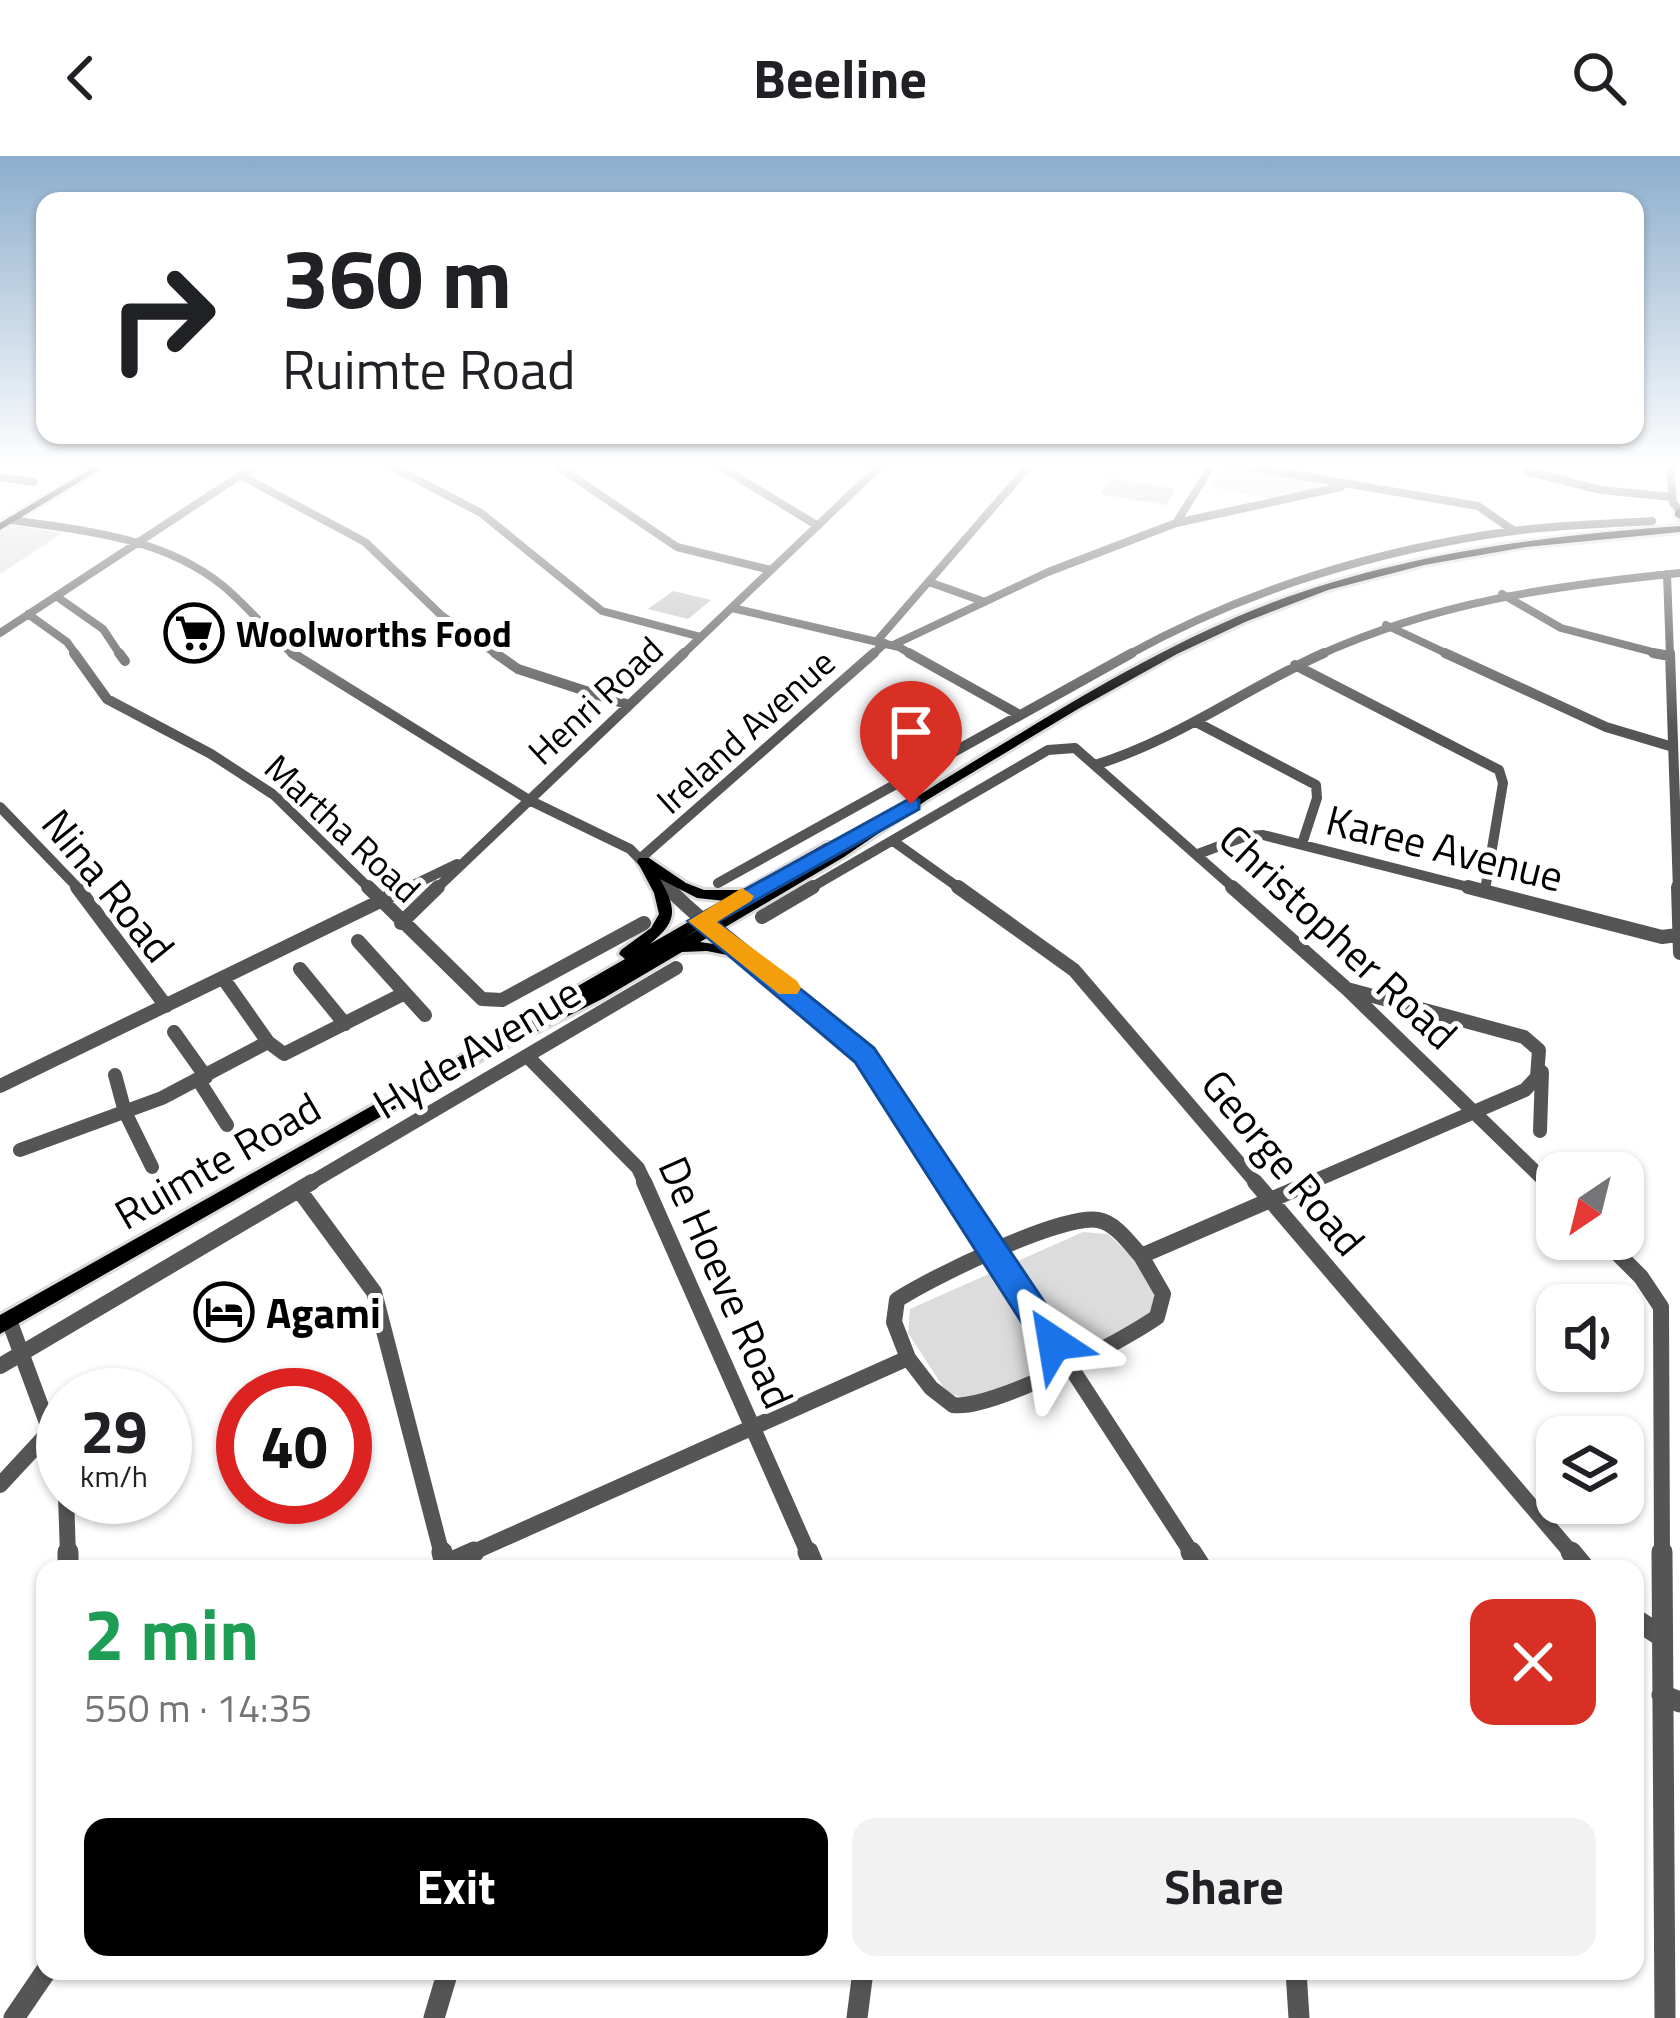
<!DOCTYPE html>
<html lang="en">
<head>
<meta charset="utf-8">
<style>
	body { margin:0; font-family:"Titillium Web",sans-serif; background:#f2f2f2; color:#202124; height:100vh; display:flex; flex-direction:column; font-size:45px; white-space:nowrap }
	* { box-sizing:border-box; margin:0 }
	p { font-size:39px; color:#757577 }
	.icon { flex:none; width:66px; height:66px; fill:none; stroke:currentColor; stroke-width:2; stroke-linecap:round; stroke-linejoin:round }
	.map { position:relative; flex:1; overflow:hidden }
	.panel { position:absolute; left:36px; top:1404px; width:1608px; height:420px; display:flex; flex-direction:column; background:#fff; border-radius:24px; box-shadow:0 3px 9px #0004 }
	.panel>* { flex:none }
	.hud { position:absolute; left:36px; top:36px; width:1608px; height:252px; border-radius:24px; box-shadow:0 3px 9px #0004; background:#fff; color:#202124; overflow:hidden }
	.needle { width:78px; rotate:215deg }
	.tools { position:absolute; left:1536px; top:996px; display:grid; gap:24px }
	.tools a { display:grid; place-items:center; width:108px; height:108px; border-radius:24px; background:#fff; box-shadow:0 3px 9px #0004; font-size:60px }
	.speed { position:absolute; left:36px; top:1212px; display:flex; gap:24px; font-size:60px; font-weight:700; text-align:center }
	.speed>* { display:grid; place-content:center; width:156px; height:156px; border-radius:50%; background:#fff; box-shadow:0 3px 9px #0004; line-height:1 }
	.speed small { font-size:30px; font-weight:400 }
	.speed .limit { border:18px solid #d22; background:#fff; color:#111 }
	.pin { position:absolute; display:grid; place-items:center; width:102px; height:102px; color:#fff; margin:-123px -51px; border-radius:50% 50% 50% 0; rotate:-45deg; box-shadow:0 0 12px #0007 }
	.pin .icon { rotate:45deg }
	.me { position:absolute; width:132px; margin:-66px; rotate:327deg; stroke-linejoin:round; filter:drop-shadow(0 0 9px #0008) }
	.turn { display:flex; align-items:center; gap:42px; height:252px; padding:0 48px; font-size:54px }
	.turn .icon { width:156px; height:156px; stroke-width:2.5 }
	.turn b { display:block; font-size:84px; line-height:102px }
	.round { display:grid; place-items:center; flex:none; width:126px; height:126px; border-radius:24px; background:#f2f2f2 }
	.summary { display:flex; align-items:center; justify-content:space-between; height:204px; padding:0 48px }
	h1 { font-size:72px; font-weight:700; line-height:90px; color:#1e9e55 }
	.cta { display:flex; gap:24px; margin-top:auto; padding:24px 48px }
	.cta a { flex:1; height:138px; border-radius:24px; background:#000; color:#fff; font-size:48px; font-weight:700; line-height:138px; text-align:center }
	.cta a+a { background:#f2f2f2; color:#202124 }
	header { display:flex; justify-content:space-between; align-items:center; height:156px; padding:0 48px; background:#fff; font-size:54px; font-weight:700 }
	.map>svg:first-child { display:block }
</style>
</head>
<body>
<header><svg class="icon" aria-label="back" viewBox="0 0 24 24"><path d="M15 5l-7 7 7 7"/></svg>Beeline<svg class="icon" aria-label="search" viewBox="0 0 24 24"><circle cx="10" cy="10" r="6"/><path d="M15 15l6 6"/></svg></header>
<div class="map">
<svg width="1680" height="1862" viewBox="0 0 1680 1862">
	<rect width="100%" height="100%" fill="#fff"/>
	<!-- green -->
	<path fill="#dcdcdc" d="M 1222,311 L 1231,311 L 1325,327 L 1320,333 L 1275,343 L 1210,331 Z
		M 14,369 L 63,377 L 0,418 L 0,378 Z
		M 1083,1076 L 1108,1078 C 1134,1103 1169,1131 1148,1167 L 974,1245 L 947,1237 L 908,1177 L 910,1153 Z"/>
	<!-- building -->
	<path fill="#c4c4c4" d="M 1109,322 L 1175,333 L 1167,349 L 1100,338 Z
		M 673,435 L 711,444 L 688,463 L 648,453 Z"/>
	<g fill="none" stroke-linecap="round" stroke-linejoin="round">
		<defs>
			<path id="major" d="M 94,311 L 104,311 L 0,374 L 0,367 Z
				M 1680,352 L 1680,363 L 1675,360 L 1675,355 Z
				M 1680,370 L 1680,376 L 1526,391 L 1424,409 L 1328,434 L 1245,466 L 1177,498 L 1078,553 L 927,644 L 844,701 L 700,786 L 747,793 L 749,797 L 747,801 L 742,802 L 707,795 L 682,796 L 604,842 L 475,907 L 0,1178 L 0,1159 L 473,893 L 560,851 L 554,846 L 557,842 L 625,803 L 619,798 L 621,794 L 651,772 L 659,758 L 654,737 L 637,705 L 639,702 L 649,702 L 686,727 L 704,734 L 744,734 L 826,687 L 836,687 L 838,690 L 680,784 C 732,754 787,727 837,693 C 897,652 959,614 1021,577 C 1101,528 1183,481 1271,447 C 1402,398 1541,380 1680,370 ZM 660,723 L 697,742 L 725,745 L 650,788 C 678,765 677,754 660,723 Z"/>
		</defs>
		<!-- major casing -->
		<use href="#major" stroke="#dbdbdb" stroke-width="6"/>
		<!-- minor-far4 -->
		<path stroke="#555" stroke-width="8" d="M 393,311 L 481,357 L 602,455 L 701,481
			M 559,311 L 677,391 L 771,414
			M 721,311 L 818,370
			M 1251,311 L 1478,350 L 1514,375
			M 1670,311 L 1673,347 L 1680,354
			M 1526,315 L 1601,334 L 1672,341
			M 240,319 L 365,386 L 441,459 L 499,500
			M 0,321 L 34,326
			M 12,364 C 85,375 162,381 222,429 C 248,450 269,478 295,500
			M 1176,367 L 1341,331
			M 1667,418 L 1670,500
			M 929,426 L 985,446
			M 1502,438 L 1561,472 L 1668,500
			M 56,440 L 103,473 L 121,500
			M 732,452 L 899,491 L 914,500
			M 28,458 L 67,486 L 77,500
			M 1386,469 L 1452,500
			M 0,477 L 253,311
			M 877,485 L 1028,311
			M 893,489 L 1048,416 L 1176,367 L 1211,311
			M 681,500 L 879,311
			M 871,500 L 885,487
			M 1126,500 C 1244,434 1380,393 1513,375 C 1559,369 1606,368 1652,365
			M 1317,500 C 1436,446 1551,430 1680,417"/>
		<!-- minor-far3 -->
		<path stroke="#555" stroke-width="10" d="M 74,497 L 107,543 L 211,598 L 274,639 L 371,734
			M 119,497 L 125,505
			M 292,497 L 529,644 L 630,693 L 670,734
			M 495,497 L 518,513 L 629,549
			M 909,497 L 1018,558
			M 1445,497 L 1606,571 L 1673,591
			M 1653,497 L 1670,500
			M 1670,497 L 1678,734
			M 1295,509 L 1499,614 L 1503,627 L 1485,734
			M 1196,566 L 1316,629 L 1317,642 L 1302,688
			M 1095,609 C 1179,583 1244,533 1324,497
			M 0,651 L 80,734
			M 893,685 L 962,734
			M 1198,698 L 1246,680 L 1263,679 L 1480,734
			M 642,701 L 874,497
			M 718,727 L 1132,497
			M 403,734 L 457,708
			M 435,734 L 684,497
			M 807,734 L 1048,594 L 1075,592 L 1236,734"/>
		<!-- minor-far2 -->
		<path stroke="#555" stroke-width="14" d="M 77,731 L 166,850
			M 368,731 L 482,843 L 502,844 L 644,767
			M 667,731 C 730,795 812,839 871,906 C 902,942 926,989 952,1029
			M 958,731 L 1074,814 L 1258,1029
			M 1232,731 L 1347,833 L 1549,1029
			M 1468,731 L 1662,781 L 1677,779
			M 1678,731 L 1680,797
			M 762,761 L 813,731
			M 401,767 L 438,731
			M 300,813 L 345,868
			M 223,822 L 268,886 L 284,898 L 405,837 L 358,785
			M 405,837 L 425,859
			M 174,876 L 206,921
			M 527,900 L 638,1012 L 646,1029
			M 115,919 L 125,956 L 152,1011
			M 199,925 L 227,969
			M 0,930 L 409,731
			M 1540,975 L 1542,916
			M 20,994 L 162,942 L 268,886
			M 307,1029 L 676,812
			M 1305,1029 L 1525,934 L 1537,921 L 1539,894 L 1524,881 L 1347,833"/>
		<!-- minor-far1 -->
		<path stroke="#555" stroke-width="16" d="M 644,1026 L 809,1399
			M 950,1026 L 1193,1399
			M 1255,1026 L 1573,1399
			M 1546,1026 L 1557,1037
			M 299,1034 L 374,1136 L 442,1399
			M 1603,1083 L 1641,1121 L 1661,1151 L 1662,1399
			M 9,1164 L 63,1310
			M 908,1202 L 894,1166 L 897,1144 C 930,1122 1061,1058 1098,1064 C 1116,1067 1130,1088 1141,1100
			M 0,1210 L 312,1026
			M 0,1329 L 51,1274
			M 66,1341 L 68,1399
			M 467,1399 L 908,1202 L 931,1232 L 953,1249 C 991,1255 1123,1185 1157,1161 L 1163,1138 L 1141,1100 L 1312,1026"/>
		<!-- minor -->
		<path stroke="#555" stroke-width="21" d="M 68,1396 L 68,1413
			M 442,1396 L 446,1413
			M 808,1396 L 815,1413
			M 1191,1396 L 1202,1413
			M 1571,1396 L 1585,1413
			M 1662,1396 L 1665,1862
			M 445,1409 L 474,1396
			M 1635,1463 L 1661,1480
			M 1662,1539 L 1680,1546
			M 1296,1815 L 1299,1862
			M 14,1862 L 46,1815
			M 434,1862 L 448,1815
			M 857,1862 L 863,1815"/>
		<!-- major -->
		<use href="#major" fill="#000" fill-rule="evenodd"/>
	</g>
	<!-- sky -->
	<linearGradient id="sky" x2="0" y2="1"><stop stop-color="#8cadcc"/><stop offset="0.54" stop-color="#fff"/><stop offset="1" stop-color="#fff" stop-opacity="0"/></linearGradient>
	<rect width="1680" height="572" fill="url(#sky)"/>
	<!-- route -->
	<path fill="#1a73e8" stroke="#114b97" stroke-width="3" d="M 911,642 L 919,644 L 919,653 L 717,766 L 874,892 L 1065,1177 L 1070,1187 L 1065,1198 L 1054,1202 L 1042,1198 L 855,906 L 688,765 Z"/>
	<!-- slow -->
	<path fill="#f59e0b" d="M 742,732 L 754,740 L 751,745 L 717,766 L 797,825 L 801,832 L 797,838 L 779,838 L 688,765 Z"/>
	<!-- icons -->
	<defs>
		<symbol id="supermarket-ring" viewBox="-11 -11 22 22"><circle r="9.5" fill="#fff" stroke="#000" stroke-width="1.5"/><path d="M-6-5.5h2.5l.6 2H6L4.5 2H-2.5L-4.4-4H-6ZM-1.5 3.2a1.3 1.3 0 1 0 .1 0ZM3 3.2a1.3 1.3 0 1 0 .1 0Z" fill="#000"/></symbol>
		<symbol id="hotel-ring" viewBox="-11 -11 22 22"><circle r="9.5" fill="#fff" stroke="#000" stroke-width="1.5"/><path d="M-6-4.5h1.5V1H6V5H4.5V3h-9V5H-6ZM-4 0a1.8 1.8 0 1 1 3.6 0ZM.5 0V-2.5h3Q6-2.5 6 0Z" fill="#000"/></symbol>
	</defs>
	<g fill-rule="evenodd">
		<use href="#supermarket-ring" x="161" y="444" width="66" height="66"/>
		<use href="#hotel-ring" x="191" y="1123" width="66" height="66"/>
	</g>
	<g text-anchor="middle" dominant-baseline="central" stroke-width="10" stroke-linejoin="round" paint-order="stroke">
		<!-- far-poi labels -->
		<g font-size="36" font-weight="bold" fill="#000" stroke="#fff" text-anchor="start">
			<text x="236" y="477">Woolworths Food</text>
		</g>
		<!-- far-street labels -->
		<g font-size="36" fill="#000" stroke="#fff">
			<text transform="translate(595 544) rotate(-43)">Henri Road</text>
			<text transform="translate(745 575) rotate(-42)">Ireland Avenue</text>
			<text transform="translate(343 672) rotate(43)">Martha Road</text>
		</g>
		<!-- street labels -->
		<g font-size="42" fill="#000" stroke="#fff">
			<text transform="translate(1445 691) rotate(14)">Karee Avenue</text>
			<text transform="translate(109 729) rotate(51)">Nina Road</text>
			<text transform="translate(1339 780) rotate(43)">Christopher Road</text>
			<text transform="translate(476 891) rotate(-31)">Hyde Avenue</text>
			<text transform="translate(217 1004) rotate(-30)">Ruimte Road</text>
			<text transform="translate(1284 1006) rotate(50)">George Road</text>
			<text transform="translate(727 1126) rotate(66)">De Hoeve Road</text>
		</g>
		<!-- poi labels -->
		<g font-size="42" font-weight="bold" fill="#000" stroke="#fff" text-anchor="start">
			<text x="266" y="1156">Agami</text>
		</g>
	</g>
</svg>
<div class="tools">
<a><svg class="needle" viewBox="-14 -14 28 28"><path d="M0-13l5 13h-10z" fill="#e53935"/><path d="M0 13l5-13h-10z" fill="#757577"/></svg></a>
<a><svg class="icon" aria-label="sound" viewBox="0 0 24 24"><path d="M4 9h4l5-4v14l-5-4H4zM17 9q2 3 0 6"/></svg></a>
<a><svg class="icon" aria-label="layers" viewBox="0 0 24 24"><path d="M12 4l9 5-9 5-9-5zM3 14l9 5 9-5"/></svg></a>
</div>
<div class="speed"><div>29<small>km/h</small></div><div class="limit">40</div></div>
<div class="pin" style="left:911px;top:648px;background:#d93025"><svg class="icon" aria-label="arrive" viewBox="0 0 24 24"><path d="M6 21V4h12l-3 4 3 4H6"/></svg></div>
<svg class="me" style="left:1054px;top:1187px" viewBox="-20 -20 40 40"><path d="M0-17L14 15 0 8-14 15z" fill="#1a73e8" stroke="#fff" stroke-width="4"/></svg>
<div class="hud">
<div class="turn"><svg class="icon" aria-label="right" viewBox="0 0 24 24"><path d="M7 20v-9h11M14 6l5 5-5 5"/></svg><div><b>360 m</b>Ruimte Road</div></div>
</div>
<section class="panel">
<div class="summary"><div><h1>2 min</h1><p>550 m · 14:35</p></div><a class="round" style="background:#d93025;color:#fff"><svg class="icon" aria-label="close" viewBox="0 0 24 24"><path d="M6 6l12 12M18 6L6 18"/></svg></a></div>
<div class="cta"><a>Exit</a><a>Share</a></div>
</section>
</div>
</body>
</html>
